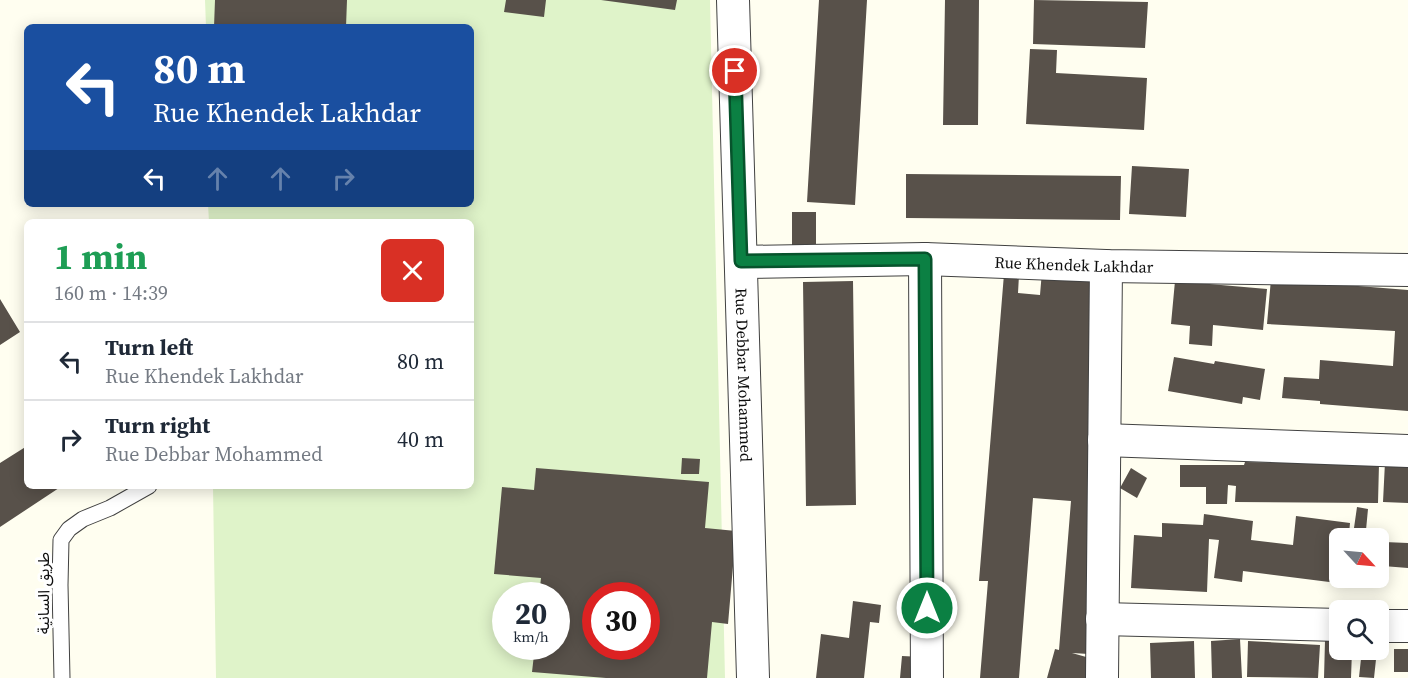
<!DOCTYPE html>
<html lang="en">
<head>
<meta charset="utf-8">
<style>
	body { margin:0; font-family:"Source Serif 4","Noto Sans Arabic",serif; background:#f6f6f7; color:#1f2937; height:100vh; display:flex; flex-direction:column; font-size:22px; white-space:nowrap }
	* { box-sizing:border-box; margin:0 }
	p { font-size:20px; color:#747a83 }
	.icon { flex:none; width:33px; height:33px; fill:none; stroke:currentColor; stroke-width:2; stroke-linecap:round; stroke-linejoin:round }
	.map { position:relative; flex:1; overflow:hidden }
	.drawer { position:absolute; left:24px; top:219px; width:450px; height:270px; display:flex; flex-direction:column; background:#fff; border-radius:9px; box-shadow:0 3px 15px #0003 }
	.drawer>* { flex:none }
	.banner { position:absolute; left:24px; top:24px; width:450px; height:183px; border-radius:9px; box-shadow:0 3px 15px #0003; background:#1a4fa0; color:#fff; overflow:hidden }
	.needle { width:39px; rotate:116deg }
	.tools { position:absolute; left:1329px; top:528px; display:grid; gap:12px }
	.tools a { display:grid; place-items:center; width:60px; height:60px; border-radius:9px; background:#fff; box-shadow:0 3px 15px #0003; font-size:30px }
	.speed { position:absolute; left:492px; top:582px; display:flex; gap:12px; font-size:30px; font-weight:700; text-align:center }
	.speed>* { display:grid; place-content:center; width:78px; height:78px; border-radius:50%; background:#fff; box-shadow:0 3px 15px #0003; line-height:1 }
	.speed small { font-size:15px; font-weight:400 }
	.speed .limit { border:9px solid #d22; background:#fff; color:#111 }
	.pin { position:absolute; display:grid; place-items:center; width:51px; height:51px; color:#fff; margin:-26px; border:3px solid #fff; border-radius:50%; box-shadow:0 2px 6px #0007 }
	.me { position:absolute; width:66px; margin:-33px; rotate:0deg; stroke-linejoin:round; filter:drop-shadow(0 0 4px #0008) }
	.turn { display:flex; align-items:center; gap:21px; height:126px; padding:0 30px; font-size:27px }
	.turn .icon { width:78px; height:78px; stroke-width:2.5 }
	.turn b { display:block; font-size:42px; line-height:51px }
	.lanes { display:flex; align-items:center; height:57px; padding:0 30px; background:#0003; justify-content:center; gap:30px; direction:ltr }
	.lanes .off { opacity:.35 }
	.round { display:grid; place-items:center; flex:none; width:63px; height:63px; border-radius:9px; background:#f6f6f7 }
	.headline { display:flex; align-items:center; justify-content:space-between; height:102px; padding:0 30px }
	h1 { font-size:36px; font-weight:700; line-height:45px; color:#1e9e55 }
	ul { padding:0; list-style:none }
	li { display:flex; align-items:center; gap:18px; height:78px; padding:0 30px; border-top:2px solid #e0e1e3 }
	li div { flex:1 }
	li b { display:block; font-size:22px }
	li em { font-style:normal }
	.map>svg:first-child { display:block }
</style>
</head>
<body>
<div class="map">
<svg width="1408" height="678" viewBox="0 0 1408 678">
	<rect width="100%" height="100%" fill="#fffef0"/>
	<!-- pitch -->
	<path fill="#dff3c9" fill-rule="evenodd" d="M 205,0 L 710,0 L 725,678 L 216,678 L 213,486 L 471,486 L 471,222 L 209,222 L 208,204 L 471,204 L 471,27 L 206,27 ZM 506,596 L 556,596 L 556,646 L 506,646 ZM 596,596 L 646,596 L 646,646 L 596,646 Z"/>
	<!-- building -->
	<path fill="#58514a" fill-rule="evenodd" d="M 215,0 L 347,0 L 346,27 L 214,27 Z
		M 506,0 L 546,0 L 544,17 L 504,12 Z
		M 601,0 L 677,0 L 675,10 Z
		M 819,0 L 867,0 L 855,205 L 807,202 Z
		M 945,0 L 979,0 L 978,125 L 943,125 Z
		M 1034,0 L 1148,2 L 1145,48 L 1033,44 Z
		M 1030,49 L 1057,50 L 1056,73 L 1147,78 L 1144,130 L 1026,124 Z
		M 1132,166 L 1189,169 L 1186,217 L 1129,214 Z
		M 906,174 L 1121,176 L 1120,220 L 906,218 Z
		M 792,212 L 816,212 L 816,248 L 792,249 Z
		M 1042,271 L 1119,277 L 1089,654 L 1072,653 L 1111,664 L 1107,678 L 1047,678 L 1055,649 L 1059,650 L 1071,501 L 1033,498 L 1019,678 L 980,678 L 988,581 L 979,581 L 1004,274 L 1019,275 L 1018,293 L 1040,295 Z
		M 1271,279 L 1408,290 L 1408,411 L 1320,404 L 1320,401 L 1282,398 L 1284,377 L 1319,379 L 1320,360 L 1393,366 L 1395,331 L 1267,324 Z
		M 853,281 L 856,505 L 806,506 L 803,282 Z
		M 1175,281 L 1267,289 L 1263,330 L 1213,325 L 1212,346 L 1189,344 L 1190,326 L 1171,324 Z
		M 0,299 L 20,332 L 0,345 Z
		M 1174,357 L 1214,364 L 1215,361 L 1265,369 L 1260,400 L 1243,397 L 1242,404 L 1168,391 Z
		M 27,446 L 27,486 L 62,486 L 0,527 L 0,463 Z
		M 682,458 L 700,459 L 699,474 L 681,474 Z
		M 1245,462 L 1379,464 L 1378,503 L 1235,502 L 1236,486 L 1228,485 L 1227,504 L 1206,504 L 1206,487 L 1180,487 L 1180,465 L 1244,465 Z
		M 1385,462 L 1408,463 L 1408,503 L 1383,502 Z
		M 536,468 L 709,482 L 705,528 L 736,531 L 728,624 L 712,622 L 707,678 L 606,678 L 532,672 L 535,646 L 556,646 L 556,596 L 539,596 L 541,578 L 494,574 L 502,487 L 534,490 ZM 596,596 L 646,596 L 646,646 L 596,646 Z
		M 1131,468 L 1147,478 L 1137,498 L 1120,488 Z
		M 1357,507 L 1368,509 L 1366,530 L 1354,528 Z
		M 1204,514 L 1253,521 L 1251,540 L 1293,545 L 1296,516 L 1350,523 L 1349,534 L 1374,538 L 1340,538 L 1340,578 L 1354,578 L 1353,585 L 1243,571 L 1242,582 L 1214,578 L 1219,540 L 1209,539 L 1207,592 L 1131,588 L 1134,535 L 1162,537 L 1162,523 L 1203,525 Z
		M 1384,542 L 1408,543 L 1408,568 L 1383,566 Z
		M 853,601 L 881,605 L 879,623 L 870,622 L 864,678 L 816,678 L 821,634 L 849,638 Z
		M 1240,639 L 1242,678 L 1212,678 L 1211,641 Z
		M 1194,641 L 1195,678 L 1151,678 L 1150,643 Z
		M 1248,641 L 1320,645 L 1318,678 L 1247,677 Z
		M 1325,641 L 1340,641 L 1340,650 L 1352,650 L 1351,678 L 1324,678 Z
		M 1394,649 L 1408,649 L 1408,672 L 1394,672 Z
		M 1362,650 L 1377,650 L 1374,678 L 1359,677 Z
		M 902,656 L 943,658 L 941,678 L 900,678 Z"/>
	<g fill="none" stroke-linecap="round" stroke-linejoin="round">
		<defs>
			<path id="lane" d="M 62,678 L 60,585 L 61,540 L 69,529 L 83,519 L 110,508 L 149,486"/>
			<g id="street">
				<path id="s1" d="M 733,0 L 753,678"/>
				<path d="M 925,259 L 927,678"/>
				<path id="s2" d="M 741,262 L 925,259 L 1106,266 L 1408,270"/>
				<path d="M 1104,440 L 1408,451"/>
				<path d="M 1102,619 L 1340,625"/>
				<path d="M 1378,626 L 1408,626"/>
				<path d="M 1102,678 L 1106,266"/>
			</g>
		</defs>
		<!-- lane casing -->
		<use href="#lane" stroke="#414141" stroke-width="17"/>
		<!-- street casing -->
		<use href="#street" stroke="#414141" stroke-width="34"/>
		<!-- lane -->
		<use href="#lane" stroke="#fff" stroke-width="15"/>
		<!-- street -->
		<use href="#street" stroke="#fff" stroke-width="32"/>
	</g>
	<g fill="none" stroke-linecap="round" stroke-linejoin="round">
		<defs>
			<path id="route" d="M 735,71 L 741,261 L 925,259 L 927,608"/>
		</defs>
		<!-- route casing -->
		<use href="#route" stroke="#07532c" stroke-width="15"/>
		<!-- route -->
		<use href="#route" stroke="#0b8043" stroke-width="10"/>
	</g>
	<g text-anchor="middle" dominant-baseline="central" stroke-width="6" stroke-linejoin="round" paint-order="stroke">
		<!-- street labels -->
		<g font-size="16" fill="#0e0e0e" stroke="#fff">
			<text stroke="none"><textPath href="#s2" startOffset="333">Rue Khendek Lakhdar</textPath></text>
			<text stroke="none"><textPath href="#s1" startOffset="375">Rue Debbar Mohammed</textPath></text>
			<text transform="translate(43 593) rotate(-90)">طريق السانية</text>
		</g>
	</g>
</svg>
<div class="tools">
<a><svg class="needle" viewBox="-14 -14 28 28"><path d="M0-13l5 13h-10z" fill="#e53935"/><path d="M0 13l5-13h-10z" fill="#747a83"/></svg></a>
<a><svg class="icon" aria-label="search" viewBox="0 0 24 24"><circle cx="10" cy="10" r="6"/><path d="M15 15l6 6"/></svg></a>
</div>
<div class="speed"><div>20<small>km/h</small></div><div class="limit">30</div></div>
<div class="pin" style="left:735px;top:71px;background:#d93025"><svg class="icon" aria-label="arrive" viewBox="0 0 24 24"><path d="M6 21V4h12l-3 4 3 4H6"/></svg></div>
<svg class="me" style="left:927px;top:608px" viewBox="-20 -20 40 40"><circle r="17" fill="#0b8043" stroke="#fff" stroke-width="3"/><path d="M0-11L8 9 0 5-8 9z" fill="#fff"/></svg>
<div class="banner">
<div class="turn"><svg class="icon" aria-label="left" viewBox="0 0 24 24"><path d="M17 20v-9H6M10 6l-5 5 5 5"/></svg><div><b>80 m</b>Rue Khendek Lakhdar</div></div>
<div class="lanes"><svg class="icon" aria-label="left" viewBox="0 0 24 24"><path d="M17 20v-9H6M10 6l-5 5 5 5"/></svg><svg class="icon off" aria-label="ahead" viewBox="0 0 24 24"><path d="M12 20V5M6 11l6-6 6 6"/></svg><svg class="icon off" aria-label="ahead" viewBox="0 0 24 24"><path d="M12 20V5M6 11l6-6 6 6"/></svg><svg class="icon off" aria-label="right" viewBox="0 0 24 24"><path d="M7 20v-9h11M14 6l5 5-5 5"/></svg></div>
</div>
<section class="drawer">
<div class="headline"><div><h1>1 min</h1><p>160 m · 14:39</p></div><a class="round" style="background:#d93025;color:#fff"><svg class="icon" aria-label="close" viewBox="0 0 24 24"><path d="M6 6l12 12M18 6L6 18"/></svg></a></div>
<ul>
<li><svg class="icon" aria-label="left" viewBox="0 0 24 24"><path d="M17 20v-9H6M10 6l-5 5 5 5"/></svg><div><b>Turn left</b><p>Rue Khendek Lakhdar</p></div><em>80 m</em></li>
<li><svg class="icon" aria-label="right" viewBox="0 0 24 24"><path d="M7 20v-9h11M14 6l5 5-5 5"/></svg><div><b>Turn right</b><p>Rue Debbar Mohammed</p></div><em>40 m</em></li>
</ul>
</section>
</div>
</body>
</html>
